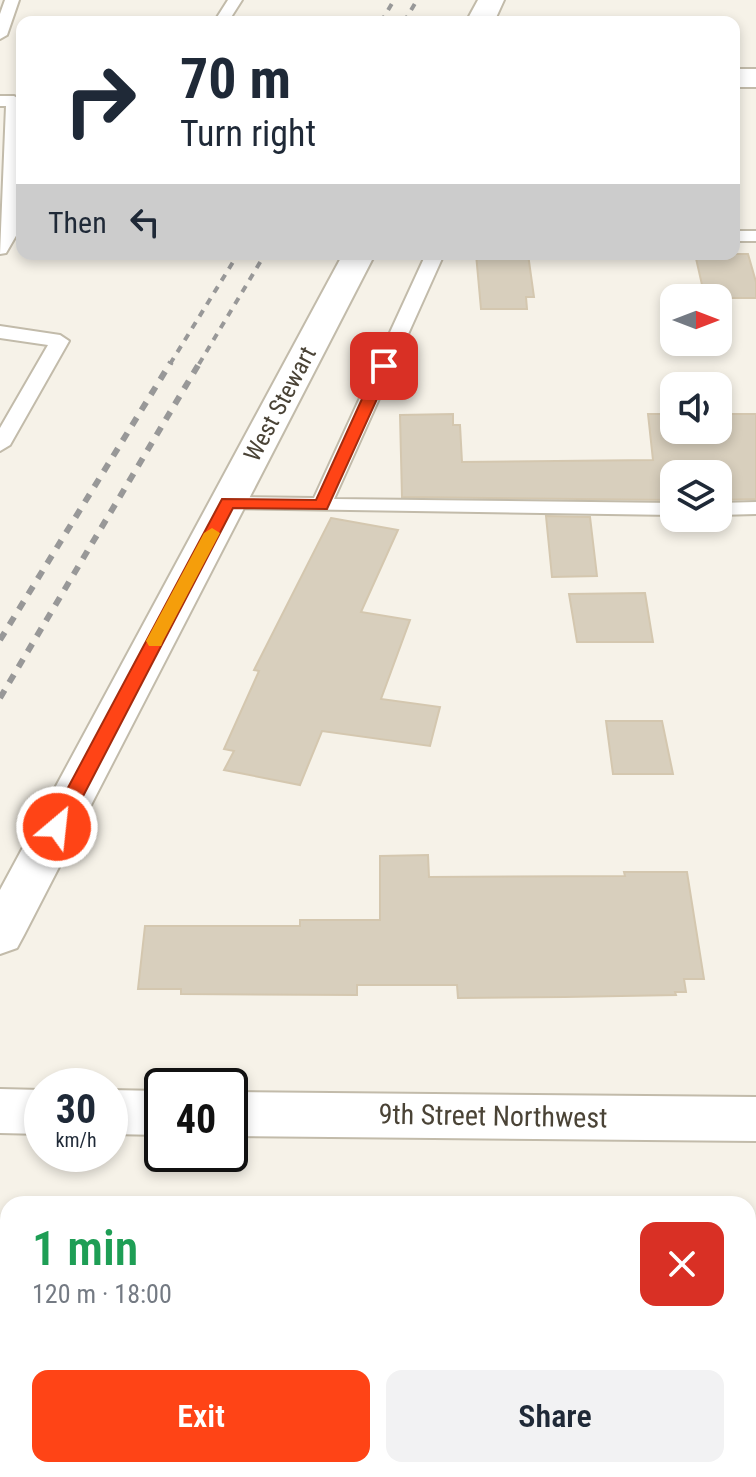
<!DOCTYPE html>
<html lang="en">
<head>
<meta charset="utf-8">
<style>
	body { margin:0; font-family:"Roboto Condensed",sans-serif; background:#f2f2f3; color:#1f2937; height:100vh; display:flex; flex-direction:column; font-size:30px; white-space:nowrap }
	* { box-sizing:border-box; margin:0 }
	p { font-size:26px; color:#747a83 }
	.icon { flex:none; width:44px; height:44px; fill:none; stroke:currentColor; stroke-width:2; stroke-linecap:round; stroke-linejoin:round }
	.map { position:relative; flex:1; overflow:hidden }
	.panel { position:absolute; left:0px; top:1196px; width:756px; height:282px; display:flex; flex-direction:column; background:#fff; border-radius:24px 24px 0 0; box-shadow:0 4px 12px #0003 }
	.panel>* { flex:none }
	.top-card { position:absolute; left:16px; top:16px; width:724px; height:244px; border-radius:16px; box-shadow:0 4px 12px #0003; background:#fff; color:#1f2937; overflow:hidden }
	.needle { width:52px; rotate:90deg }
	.buttons { position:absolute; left:660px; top:284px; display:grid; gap:16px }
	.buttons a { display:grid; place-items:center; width:72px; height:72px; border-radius:16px; background:#fff; box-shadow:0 4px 12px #0003; font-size:40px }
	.speed { position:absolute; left:24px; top:1068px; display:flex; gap:16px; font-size:40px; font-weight:700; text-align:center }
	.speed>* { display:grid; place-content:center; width:104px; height:104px; border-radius:50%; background:#fff; box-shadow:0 4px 12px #0003; line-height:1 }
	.speed small { font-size:20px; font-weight:400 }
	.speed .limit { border:4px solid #111; border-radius:12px; background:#fff; color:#111 }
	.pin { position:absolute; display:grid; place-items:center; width:68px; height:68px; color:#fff; margin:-34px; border-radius:16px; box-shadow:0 4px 12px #0006 }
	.me { position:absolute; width:88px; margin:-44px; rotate:28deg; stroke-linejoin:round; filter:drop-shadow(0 0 6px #0008) }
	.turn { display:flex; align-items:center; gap:28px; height:168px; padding:0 32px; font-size:36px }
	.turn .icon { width:104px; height:104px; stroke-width:2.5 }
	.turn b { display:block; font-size:56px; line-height:68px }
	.then { display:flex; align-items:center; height:76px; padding:0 32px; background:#0003; gap:16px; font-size:30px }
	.round { display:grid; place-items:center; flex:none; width:84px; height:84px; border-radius:16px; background:#f2f2f3 }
	.head { display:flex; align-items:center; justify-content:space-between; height:136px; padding:0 32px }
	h1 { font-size:48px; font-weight:600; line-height:60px; color:#1e9e55 }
	.cta { display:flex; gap:16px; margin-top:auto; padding:16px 32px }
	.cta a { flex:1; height:92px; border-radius:16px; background:#ff4416; color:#fff; font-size:32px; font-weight:600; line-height:92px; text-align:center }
	.cta a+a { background:#f2f2f3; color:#1f2937 }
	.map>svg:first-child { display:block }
</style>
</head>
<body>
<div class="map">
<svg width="756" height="1477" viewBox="0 0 756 1477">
	<rect width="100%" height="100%" fill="#f6f2e8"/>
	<!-- building -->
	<path fill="#d8cfbd" stroke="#d4c7af" stroke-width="2" d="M 476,254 L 528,254 L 534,297 L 526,297 L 527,309 L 481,309 Z
		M 695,254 L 748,254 L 756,282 L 756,298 L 705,298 Z
		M 453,414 L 453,425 L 460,425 L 462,462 L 653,460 L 648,414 L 674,414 L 674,430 L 718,430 L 718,414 L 756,414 L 756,499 L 718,500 L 718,474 L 674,474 L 674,500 L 402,497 L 400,415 Z
		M 546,516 L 590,517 L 597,576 L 552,577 Z
		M 331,518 L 398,530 L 361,612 L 410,620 L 381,699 L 440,707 L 430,746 L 322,731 L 300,785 L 224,770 L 234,751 L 224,749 L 259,671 L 254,670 Z
		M 645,593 L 653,642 L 577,642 L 569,594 Z
		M 606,721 L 662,721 L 673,774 L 613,774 Z
		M 428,855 L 429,877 L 625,876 L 624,872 L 687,872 L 704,979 L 684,979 L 686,992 L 675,992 L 676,995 L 565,997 L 458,998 L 457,985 L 357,985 L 357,995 L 181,994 L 181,989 L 138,989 L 145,926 L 300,926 L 300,920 L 380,920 L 380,856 Z"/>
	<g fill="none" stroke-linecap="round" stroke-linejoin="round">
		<defs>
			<path id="service" d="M 5,0 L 19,0 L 7,35 L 0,39 L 0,14 Z
				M 228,0 L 242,0 L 228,22 L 214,22 Z
				M 0,96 L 14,96 L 22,101 L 22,234 L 17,234 L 6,253 L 0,254 L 6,106 L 0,106 Z
				M 734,231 L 756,231 L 756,241 L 734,241 Z
				M 426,254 L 444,254 L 334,499 L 674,503 L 674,515 L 221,508 L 218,503 L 228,497 L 314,498 Z
				M 0,326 L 60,335 L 69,341 L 10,445 L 0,451 L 0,428 L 48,345 L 0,338 Z
				M 756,502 L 756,514 L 718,515 L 718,503 Z"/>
			<path id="minor" d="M 734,69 L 756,69 L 756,87 L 734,87 Z
				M 0,1089 L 42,1090 L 42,1134 L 0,1133 Z
				M 110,1090 L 162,1091 L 162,1135 L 110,1134 Z
				M 230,1092 L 756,1097 L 756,1141 L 230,1136 Z"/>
			<path id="tertiary" d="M 478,0 L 504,0 L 494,22 L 466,22 Z
				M 343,254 L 375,254 L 24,935 L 17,948 L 0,954 L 0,890 Z"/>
		</defs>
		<!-- service casing -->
		<use href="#service" stroke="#c2bbaa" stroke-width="4"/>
		<!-- minor casing -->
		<use href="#minor" stroke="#c2bbaa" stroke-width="4"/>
		<!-- tertiary casing -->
		<use href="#tertiary" stroke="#c2bbaa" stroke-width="4"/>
		<!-- service -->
		<use href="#service" fill="#fff" fill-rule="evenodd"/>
		<!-- minor -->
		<use href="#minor" fill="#fff" fill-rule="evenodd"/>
		<!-- tertiary -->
		<use href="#tertiary" fill="#fff" fill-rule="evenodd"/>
		<!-- rail-far1 -->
		<path stroke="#989898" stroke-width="4" stroke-dasharray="7 7" stroke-linecap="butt" d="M 381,22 L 394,0
			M 404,22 L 417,0
			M 170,364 L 238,254
			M 199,364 L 265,254"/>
		<!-- rail -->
		<path stroke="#989898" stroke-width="6" stroke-dasharray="9 9" stroke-linecap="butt" d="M 0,640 L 171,362
			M 0,698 L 200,362"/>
	</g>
	<!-- route -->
	<path fill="#ff4416" stroke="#a62c0e" stroke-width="2" d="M 384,361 L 392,366 L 327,509 L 233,508 L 67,827 L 64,832 L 50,832 L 47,827 L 222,499 L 316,500 L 377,366 Z"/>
	<!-- slow -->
	<path fill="#f59e0b" d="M 212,528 L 220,533 L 163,641 L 161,646 L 149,646 L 146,641 L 204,533 Z"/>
	<g text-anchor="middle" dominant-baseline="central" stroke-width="7" stroke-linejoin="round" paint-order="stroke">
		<!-- street labels -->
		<g font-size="24" fill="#4a4336" stroke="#fff">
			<text transform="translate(280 404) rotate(-62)">West Stewart</text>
		</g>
		<!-- near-street labels -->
		<g font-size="28" fill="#4a4336" stroke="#fff">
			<text transform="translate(493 1116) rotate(1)">9th Street Northwest</text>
		</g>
	</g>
</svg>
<div class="buttons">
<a><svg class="needle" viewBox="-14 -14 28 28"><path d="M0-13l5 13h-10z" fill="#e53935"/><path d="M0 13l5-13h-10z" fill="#747a83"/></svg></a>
<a><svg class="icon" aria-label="sound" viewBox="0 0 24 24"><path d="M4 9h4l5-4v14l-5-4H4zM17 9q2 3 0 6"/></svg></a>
<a><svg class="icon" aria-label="layers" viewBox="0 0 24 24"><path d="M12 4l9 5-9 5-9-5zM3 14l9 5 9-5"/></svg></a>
</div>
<div class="speed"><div>30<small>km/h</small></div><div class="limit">40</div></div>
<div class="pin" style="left:384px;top:366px;background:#d93025"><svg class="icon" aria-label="arrive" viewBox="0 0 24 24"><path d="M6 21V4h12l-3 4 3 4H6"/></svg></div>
<svg class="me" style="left:57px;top:827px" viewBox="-20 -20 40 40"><circle r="17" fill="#ff4416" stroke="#fff" stroke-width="3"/><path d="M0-11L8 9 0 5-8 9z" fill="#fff"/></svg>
<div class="top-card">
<div class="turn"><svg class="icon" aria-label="right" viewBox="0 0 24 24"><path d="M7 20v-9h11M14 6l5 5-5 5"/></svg><div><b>70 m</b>Turn right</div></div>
<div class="then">Then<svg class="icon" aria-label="left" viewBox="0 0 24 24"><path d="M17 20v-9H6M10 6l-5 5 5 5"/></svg></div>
</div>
<section class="panel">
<div class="head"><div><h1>1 min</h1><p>120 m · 18:00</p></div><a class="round" style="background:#d93025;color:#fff"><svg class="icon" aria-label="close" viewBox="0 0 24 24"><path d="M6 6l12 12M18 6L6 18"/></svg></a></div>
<div class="cta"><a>Exit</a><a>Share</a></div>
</section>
</div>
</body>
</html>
